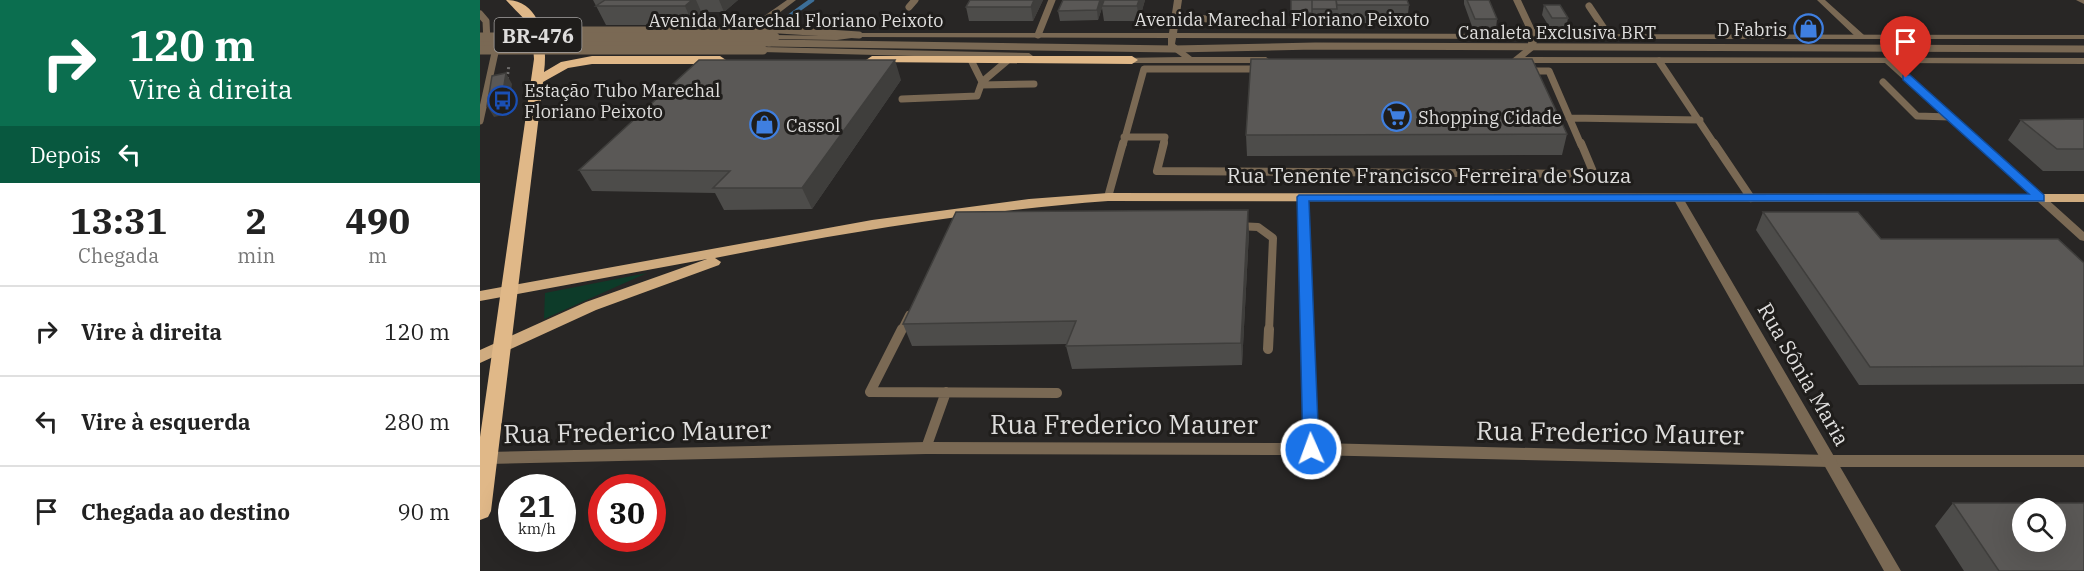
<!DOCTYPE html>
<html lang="pt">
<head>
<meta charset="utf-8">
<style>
	body { margin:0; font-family:"IBM Plex Serif",serif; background:#f6f6f6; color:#222; height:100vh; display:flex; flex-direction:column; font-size:22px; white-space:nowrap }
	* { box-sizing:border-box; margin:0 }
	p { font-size:20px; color:#767676 }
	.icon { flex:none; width:33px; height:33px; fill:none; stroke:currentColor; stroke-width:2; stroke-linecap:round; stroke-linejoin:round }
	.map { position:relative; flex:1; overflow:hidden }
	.panel { display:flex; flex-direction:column; background:#fff; width:480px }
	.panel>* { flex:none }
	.top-card { background:#0b6e4f; color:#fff; overflow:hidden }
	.buttons { position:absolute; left:1532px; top:498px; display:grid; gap:12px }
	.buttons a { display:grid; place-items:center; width:54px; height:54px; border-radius:50%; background:#fff; box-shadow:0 6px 24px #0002; font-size:30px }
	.speed { position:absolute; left:18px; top:474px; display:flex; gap:12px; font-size:30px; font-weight:700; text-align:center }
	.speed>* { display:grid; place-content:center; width:78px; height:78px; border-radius:50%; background:#fff; box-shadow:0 6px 24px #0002; line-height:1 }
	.speed small { font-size:15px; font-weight:400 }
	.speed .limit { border:9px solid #d22; background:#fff; color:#111 }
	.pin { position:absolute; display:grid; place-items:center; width:51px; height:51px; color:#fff; margin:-62px -26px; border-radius:50% 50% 50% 0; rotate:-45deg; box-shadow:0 0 6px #0007 }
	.pin .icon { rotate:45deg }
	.me { position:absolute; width:66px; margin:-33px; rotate:358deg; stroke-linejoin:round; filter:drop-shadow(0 0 4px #0008) }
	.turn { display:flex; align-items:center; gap:21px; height:126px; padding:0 30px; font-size:27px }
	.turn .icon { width:78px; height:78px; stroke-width:2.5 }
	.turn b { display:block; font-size:42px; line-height:51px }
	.then { display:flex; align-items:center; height:57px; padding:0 30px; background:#0003; gap:12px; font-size:22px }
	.eta { display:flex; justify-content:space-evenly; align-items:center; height:102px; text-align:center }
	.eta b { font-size:36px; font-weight:800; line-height:42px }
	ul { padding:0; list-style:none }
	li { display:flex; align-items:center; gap:18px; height:90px; padding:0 30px; border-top:2px solid #e0e0e0 }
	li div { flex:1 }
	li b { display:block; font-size:22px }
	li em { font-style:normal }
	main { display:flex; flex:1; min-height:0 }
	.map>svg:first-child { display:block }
</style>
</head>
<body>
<main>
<section class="panel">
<div class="top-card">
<div class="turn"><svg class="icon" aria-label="right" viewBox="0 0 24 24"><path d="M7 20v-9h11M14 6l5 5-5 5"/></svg><div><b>120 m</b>Vire à direita</div></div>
<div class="then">Depois<svg class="icon" aria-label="left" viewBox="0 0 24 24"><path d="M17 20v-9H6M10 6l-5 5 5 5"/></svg></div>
</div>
<div class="eta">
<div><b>13:31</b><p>Chegada</p></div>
<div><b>2</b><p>min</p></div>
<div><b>490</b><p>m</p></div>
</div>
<ul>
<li><svg class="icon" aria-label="right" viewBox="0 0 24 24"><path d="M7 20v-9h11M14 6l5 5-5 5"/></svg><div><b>Vire à direita</b></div><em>120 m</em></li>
<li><svg class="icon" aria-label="left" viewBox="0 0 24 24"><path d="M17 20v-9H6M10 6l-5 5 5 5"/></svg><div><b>Vire à esquerda</b></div><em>280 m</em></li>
<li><svg class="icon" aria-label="arrive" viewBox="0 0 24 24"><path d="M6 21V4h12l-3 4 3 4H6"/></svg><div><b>Chegada ao destino</b></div><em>90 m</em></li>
</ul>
</section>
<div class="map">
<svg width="1604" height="571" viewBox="0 0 1604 571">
	<rect width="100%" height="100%" fill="#282625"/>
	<!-- green -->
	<path fill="#0d3b29" d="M 167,273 L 64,319 L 65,293 Z"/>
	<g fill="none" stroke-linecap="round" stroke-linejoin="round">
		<!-- stream -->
		<path stroke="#3c6e97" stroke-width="4.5" d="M 304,20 L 332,0"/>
		<!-- path -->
		<path stroke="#6f6d6c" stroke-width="3" stroke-dasharray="2 3" stroke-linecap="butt" d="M 27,79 L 29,65"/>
		<!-- service-far2 -->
		<path stroke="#7a6954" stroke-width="7" d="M 1109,6 L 1129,36
			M 429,7 L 435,0
			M 0,14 L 6,21 L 7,42
			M 695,18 L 734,19
			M 558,35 L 572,0
			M 15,36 L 33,31 L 58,30 L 299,30 L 379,35
			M 0,43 L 7,43 L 16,48 L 0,121
			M 289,43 L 694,49 L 835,46 L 1604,49
			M 491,60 L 502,82
			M 1179,61 L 1235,145
			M 1047,71 L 1069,71 L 1101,145
			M 1403,82 L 1437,116 L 1470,117
			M 501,85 L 554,84
			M 422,99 L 497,96 L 502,82 L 528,60
			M 1089,118 L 1220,120
			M 644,137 L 685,137 L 683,145
			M 643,145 L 664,69 L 781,69"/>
		<!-- service-far1 -->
		<path stroke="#7a6954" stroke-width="8" d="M 684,143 L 677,171 L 1114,174 L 1101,143
			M 1234,143 L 1271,198
			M 628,197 L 643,143
			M 757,226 L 778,227 L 793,238 L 789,331
			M 421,331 L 429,315"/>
		<!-- service -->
		<path stroke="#7a6954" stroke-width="10" d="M 422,329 L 390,392 L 577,393
			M 788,349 L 789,329
			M 446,448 L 466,392"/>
		<!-- minor -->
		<path fill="#7a6954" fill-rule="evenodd" d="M 307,0 L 316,0 L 286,23 L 280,23 L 280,19 Z
			M 1337,0 L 1345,0 L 1384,35 L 1384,39 L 1378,39 Z
			M 823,194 L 828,197 L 838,443 L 1349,455 L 1604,455 L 1604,467 L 1349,467 L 831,455 L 446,454 L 7,464 L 2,462 L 0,459 L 2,454 L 7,452 L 446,442 L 824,443 L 818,197 Z"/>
		<!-- tertiary -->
		<path fill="#7a6954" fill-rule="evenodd" d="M 694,0 L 702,0 L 697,33 L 1049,34 L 1033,0 L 1041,0 L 1057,34 L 1604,35 L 1604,39 L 1057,39 L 1056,48 L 1045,57 L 1604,58 L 1604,64 L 1416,63 L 1604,232 L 1604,241 L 1600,240 L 1405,63 L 1037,63 L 1032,59 L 1047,47 L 1049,39 L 696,38 L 695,44 L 712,57 L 786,57 L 790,60 L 786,63 L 644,63 L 640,60 L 641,58 L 702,57 L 688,47 L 688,38 L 379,37 L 357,40 L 295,39 L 291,37 L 295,35 L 357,36 L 379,33 L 689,33 Z
			M 1596,0 L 1604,0 L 1604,4 Z
			M 283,47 L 549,53 L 553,56 L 549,59 L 280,52 L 280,48 Z
			M 1198,195 L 1203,198 L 1421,571 L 1404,571 L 1193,198 Z"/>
		<!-- primary -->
		<path fill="#cfab7f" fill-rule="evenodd" d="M 628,193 L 1604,194 L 1604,202 L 628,201 C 495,211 366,232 235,258 L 241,262 L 239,265 L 116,310 L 0,363 L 0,350 L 106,302 L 227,259 L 0,301 L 0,291 L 392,220 L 549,199 Z"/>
		<!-- trunk -->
		<path fill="#e0b888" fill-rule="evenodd" d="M 26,0 C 61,0 68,43 64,72 L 81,62 L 112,56 L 240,56 L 246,60 L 240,64 L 112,64 L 88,68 L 63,82 L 11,511 L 8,517 L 0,520 L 0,437 L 54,59 C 52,20 50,26 26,0 Z
			M 392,56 L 652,56 L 658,60 L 652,64 L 388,62 L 386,60 Z"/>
		<!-- service-bridge -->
		<path stroke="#7a6954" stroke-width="7" d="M 7,43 L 289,43"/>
		<!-- tertiary-bridge -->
		<path stroke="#7a6954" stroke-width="9" d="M 0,37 L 295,37
			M 0,50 L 283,50"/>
	</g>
	<!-- wall -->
	<path fill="#4d4c4a" d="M 113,0 L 258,0 L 244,12 L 221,12 L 223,16 L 213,25 L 126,25 Z
		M 490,0 L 563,0 L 553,21 L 489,21 L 486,7 Z
		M 583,0 L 665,0 L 659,21 L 624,21 L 622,8 L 618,20 L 580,21 L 578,11 Z
		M 811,0 L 929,5 L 927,23 L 811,23 Z
		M 984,0 L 1009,0 L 1017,19 L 1016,29 L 993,29 L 984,4 Z
		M 1064,5 L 1088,18 L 1086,28 L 1070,28 L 1062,15 Z
		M 421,80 L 332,209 L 244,210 L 235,193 L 112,191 L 99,170 Z
		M 1604,119 L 1604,171 L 1563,171 L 1528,140 L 1541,120 Z
		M 1087,134 L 1082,155 L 767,156 L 766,135 Z
		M 1283,212 L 1401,239 L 1604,263 L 1604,384 L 1379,385 L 1276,230 Z
		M 769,232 L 762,365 L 592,369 L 586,346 L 587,344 L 432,346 L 423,324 Z
		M 1473,503 L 1604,571 L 1484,571 L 1455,526 Z"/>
	<!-- shaded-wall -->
	<path fill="#3f3e3c" d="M 212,0 L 216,0 L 223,16 L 213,25 L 205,6 Z
		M 239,0 L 258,0 L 244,12 Z
		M 554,0 L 563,0 L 553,21 L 551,7 Z
		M 620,0 L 624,0 L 624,1 L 618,20 L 617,10 Z
		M 659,0 L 665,0 L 659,21 L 657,6 Z
		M 415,60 L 421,80 L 332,209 L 322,188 Z
		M 26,73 L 32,84 L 28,114 L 14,117 L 7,106 Z
		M 768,210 L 769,232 L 762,365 L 761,343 Z"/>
	<!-- building -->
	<path fill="#5a5856" stroke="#3f3e3c" stroke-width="1.5" fill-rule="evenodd" d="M 125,0 L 212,0 L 205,6 L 116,6 Z
		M 490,0 L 554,0 L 551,7 L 486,7 Z
		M 583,0 L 620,0 L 617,10 L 578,11 Z
		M 624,0 L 659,0 L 657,6 L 622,6 Z
		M 811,0 L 832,0 L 832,13 L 811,13 Z
		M 832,0 L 856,0 L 857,9 L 832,9 Z
		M 856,0 L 927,0 L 929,5 L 857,5 Z
		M 987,0 L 1009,0 L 1017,19 L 995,19 Z
		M 1064,5 L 1080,5 L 1088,18 L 1072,18 Z
		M 771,59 L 1052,59 L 1087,134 L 766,135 Z
		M 219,60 L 415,60 L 322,188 L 233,188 L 250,171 L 99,170 Z
		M 26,73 L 21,103 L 7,106 L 12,76 Z
		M 1604,119 L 1604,149 L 1577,149 L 1541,120 Z
		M 768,210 L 761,343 L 586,346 L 596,321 L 423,324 L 476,212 Z
		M 1283,212 L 1378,212 L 1401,239 L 1578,239 L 1604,263 L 1604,366 L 1390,367 Z
		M 1473,503 L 1604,503 L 1604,571 L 1519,571 ZM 1542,508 L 1575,508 L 1575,542 L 1542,542 Z"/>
	<!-- route -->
	<path fill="#1a73e8" stroke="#114b97" stroke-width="1.5" d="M 1423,75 L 1430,75 L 1564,195 L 1564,201 L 829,201 L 839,449 L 837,454 L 831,456 L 825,454 L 823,449 L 817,197 L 819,195 L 1549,194 L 1423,80 Z"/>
	<!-- icons -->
	<defs>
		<symbol id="shop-ring" viewBox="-11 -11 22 22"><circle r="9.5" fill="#1f1d1b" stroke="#3f7fe0" stroke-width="1.5"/><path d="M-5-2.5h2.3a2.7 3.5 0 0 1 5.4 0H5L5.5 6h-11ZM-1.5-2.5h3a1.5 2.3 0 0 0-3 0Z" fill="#3f7fe0"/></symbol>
		<symbol id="bus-ring" viewBox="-11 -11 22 22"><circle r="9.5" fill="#1f1d1b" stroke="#1a4fb4" stroke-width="1.5"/><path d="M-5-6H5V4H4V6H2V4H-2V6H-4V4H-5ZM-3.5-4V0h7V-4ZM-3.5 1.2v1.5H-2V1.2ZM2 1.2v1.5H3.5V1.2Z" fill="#1a4fb4"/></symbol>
		<symbol id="supermarket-ring" viewBox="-11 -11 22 22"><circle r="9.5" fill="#1f1d1b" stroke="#3f7fe0" stroke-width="1.5"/><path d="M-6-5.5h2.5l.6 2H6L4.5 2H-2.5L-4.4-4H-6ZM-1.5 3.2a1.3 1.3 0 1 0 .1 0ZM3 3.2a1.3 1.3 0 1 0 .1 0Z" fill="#3f7fe0"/></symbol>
	</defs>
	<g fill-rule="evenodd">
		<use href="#shop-ring" x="1312" y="12" width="33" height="33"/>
		<use href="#bus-ring" x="6" y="84" width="33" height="33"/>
		<use href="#supermarket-ring" x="900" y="100" width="33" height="33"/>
		<use href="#shop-ring" x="268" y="108" width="33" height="33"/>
	</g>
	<g text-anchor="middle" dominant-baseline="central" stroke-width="6" stroke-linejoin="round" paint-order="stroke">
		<!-- far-street labels -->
		<g font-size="18" fill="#dedddc" stroke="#1f1d1b">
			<text x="802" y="19">Avenida Marechal Floriano Peixoto</text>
			<text x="316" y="20">Avenida Marechal Floriano Peixoto</text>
			<text x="1077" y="32">Canaleta Exclusiva BRT</text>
		</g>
		<!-- far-poi labels -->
		<g font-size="18" fill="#dedddc" stroke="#1f1d1b" text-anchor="start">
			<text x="1307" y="29" text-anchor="end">D Fabris</text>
			<text x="44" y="90">Estação Tubo Marechal<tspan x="44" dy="21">Floriano Peixoto</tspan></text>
			<text x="938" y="117">Shopping Cidade</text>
			<text x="306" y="125">Cassol</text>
		</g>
		<!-- shield labels -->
		<rect fill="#1f1d1b" stroke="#a5a3a2" stroke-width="1.5" x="14.5" y="18" width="87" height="34" rx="4.5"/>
		<g font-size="20" font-weight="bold" fill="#dedddc">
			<text x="58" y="35">BR-476</text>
		</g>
		<!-- street labels -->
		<g font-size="21" fill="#dedddc" stroke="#1f1d1b">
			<text x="949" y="175">Rua Tenente Francisco Ferreira de Souza</text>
			<text transform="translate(1324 374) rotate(60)">Rua Sônia Maria</text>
		</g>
		<!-- near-street labels -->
		<g font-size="26" fill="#dedddc" stroke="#1f1d1b">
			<text x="644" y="424">Rua Frederico Maurer</text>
			<text transform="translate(157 431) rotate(-1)">Rua Frederico Maurer</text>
			<text transform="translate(1130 432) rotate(1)">Rua Frederico Maurer</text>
		</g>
	</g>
</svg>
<div class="buttons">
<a><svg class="icon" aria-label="search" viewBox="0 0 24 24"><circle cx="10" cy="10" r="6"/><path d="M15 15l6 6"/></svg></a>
</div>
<div class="speed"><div>21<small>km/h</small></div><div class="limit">30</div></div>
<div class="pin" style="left:1426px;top:78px;background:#d93025"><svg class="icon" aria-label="arrive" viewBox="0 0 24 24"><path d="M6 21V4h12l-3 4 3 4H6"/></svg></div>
<svg class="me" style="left:831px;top:449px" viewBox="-20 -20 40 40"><circle r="17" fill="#1a73e8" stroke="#fff" stroke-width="3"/><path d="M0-11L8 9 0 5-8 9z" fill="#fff"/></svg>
</div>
</main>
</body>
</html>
